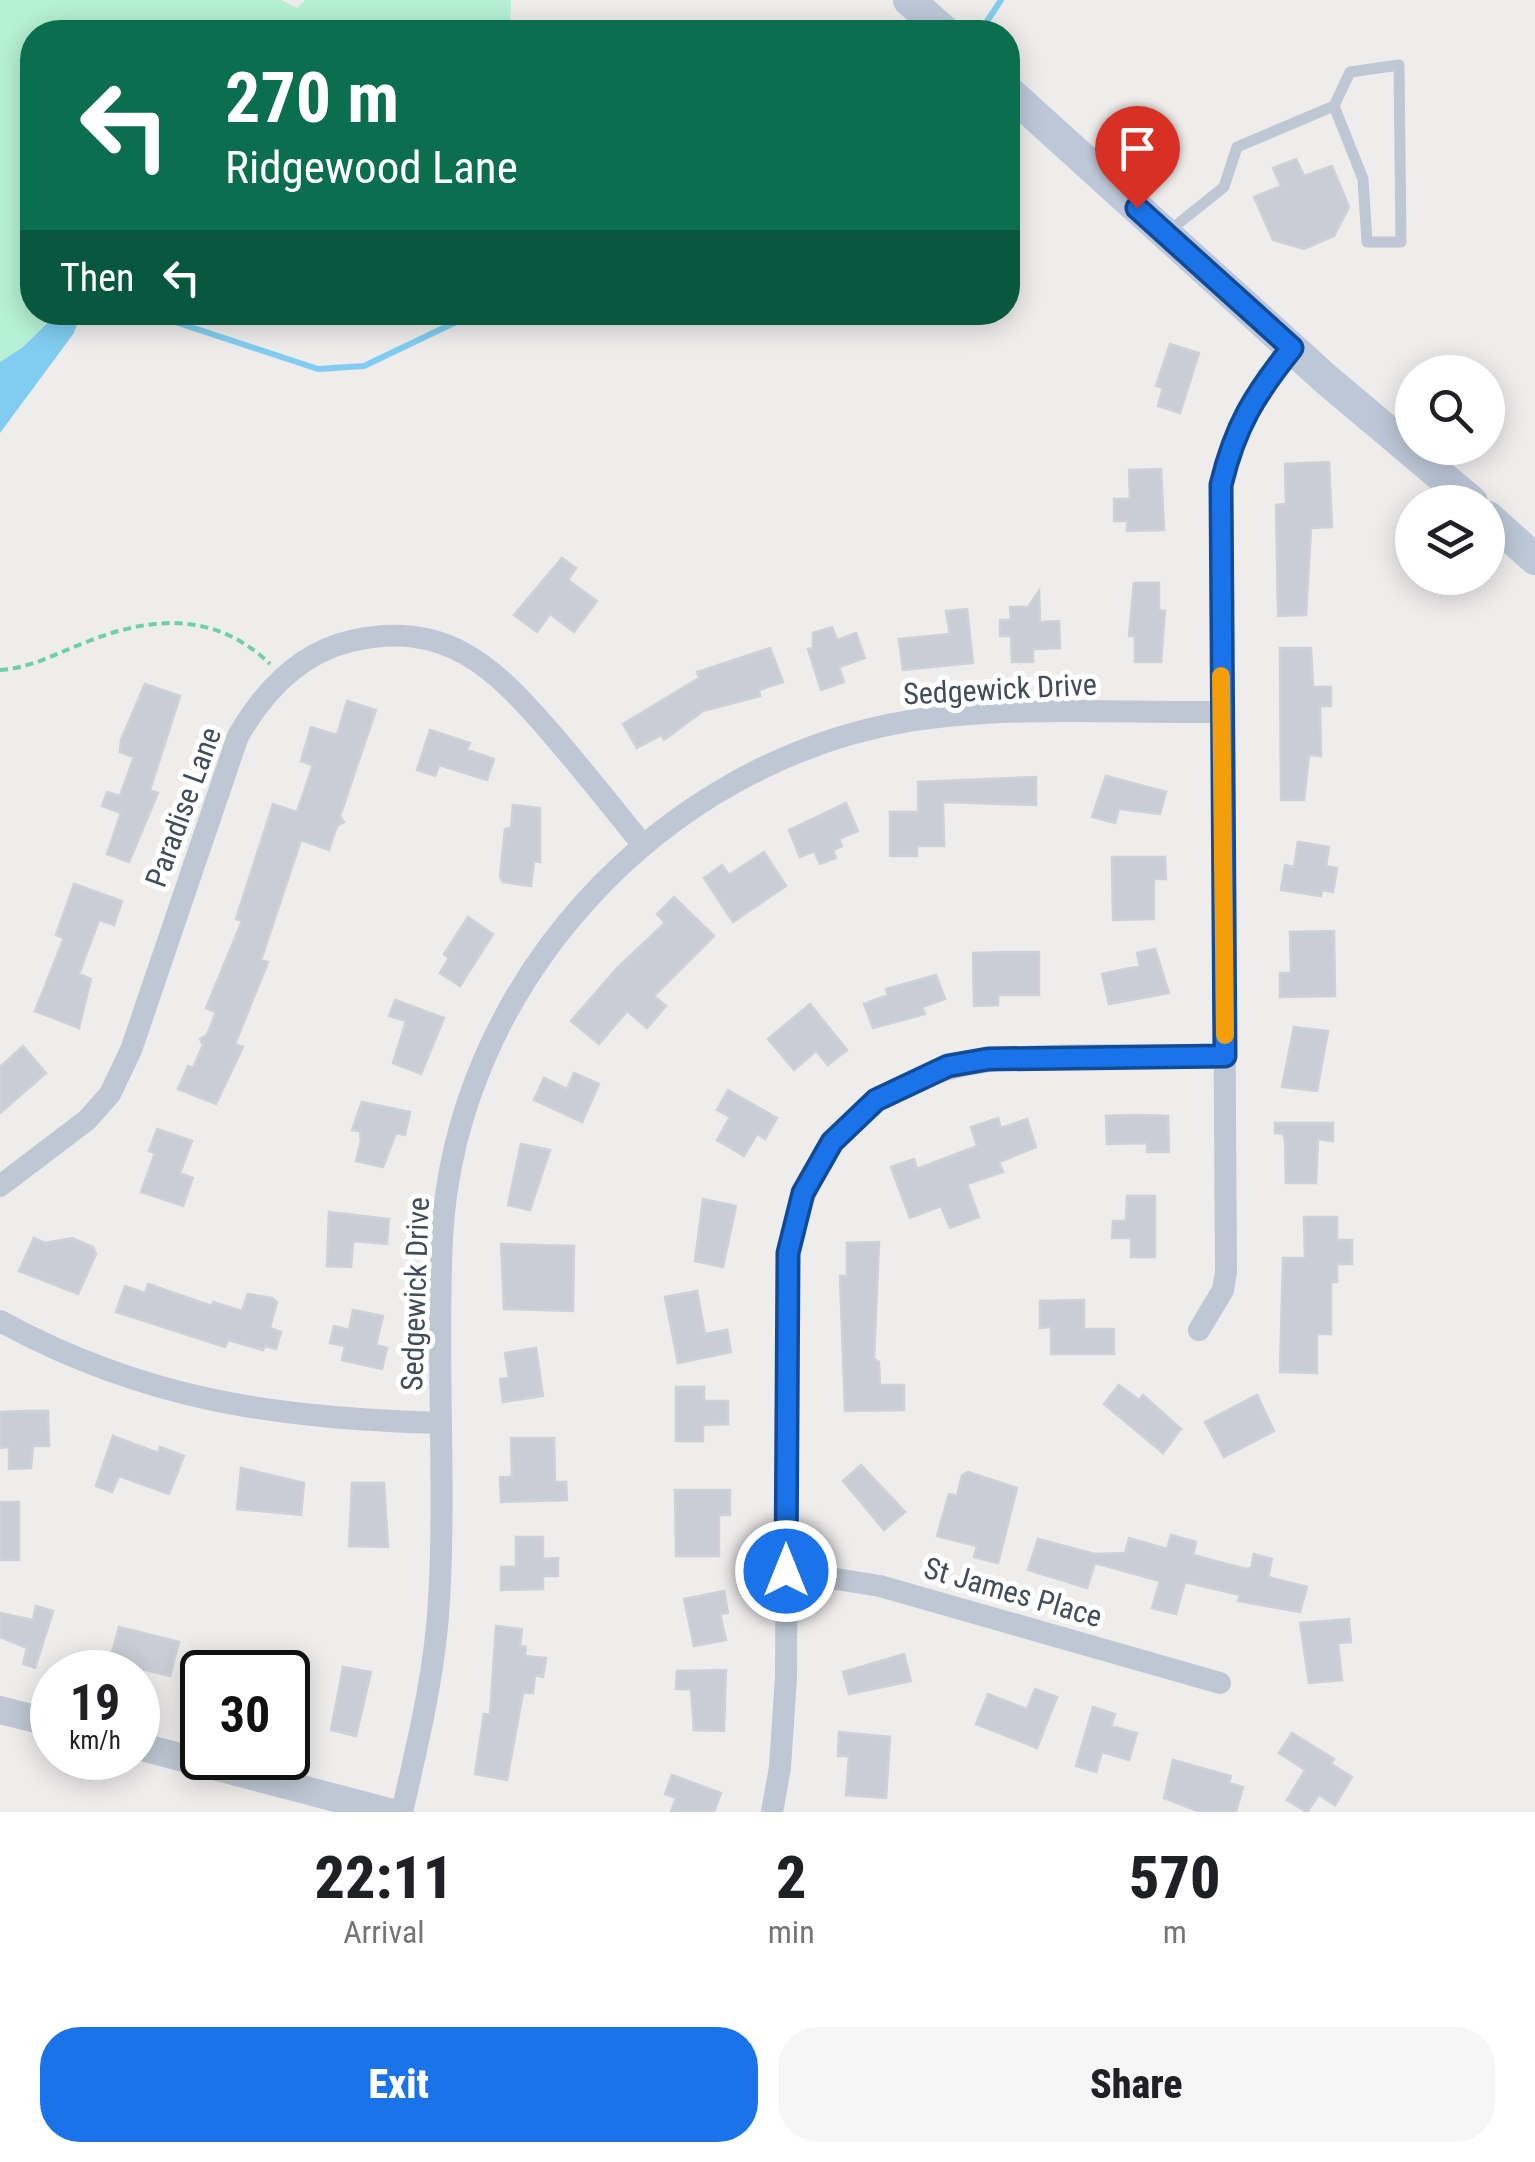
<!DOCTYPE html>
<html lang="en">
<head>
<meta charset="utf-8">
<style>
	body { margin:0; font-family:"Roboto Condensed",sans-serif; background:#f6f6f6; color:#202124; height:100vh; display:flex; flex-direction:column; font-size:38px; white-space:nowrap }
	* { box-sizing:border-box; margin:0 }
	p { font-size:32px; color:#757577 }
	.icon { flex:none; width:55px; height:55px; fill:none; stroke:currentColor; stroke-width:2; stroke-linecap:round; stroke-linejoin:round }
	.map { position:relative; height:1812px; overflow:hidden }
	.panel { display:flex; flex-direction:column; background:#fff; flex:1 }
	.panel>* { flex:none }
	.top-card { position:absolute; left:20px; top:20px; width:1000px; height:305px; border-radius:40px; box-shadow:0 5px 25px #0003; background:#0b6e4f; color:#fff; overflow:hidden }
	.buttons { position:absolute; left:1395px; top:355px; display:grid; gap:20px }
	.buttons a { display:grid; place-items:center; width:110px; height:110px; border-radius:50%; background:#fff; box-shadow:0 5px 25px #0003; font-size:50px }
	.speed { position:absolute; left:30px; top:1650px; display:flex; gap:20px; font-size:50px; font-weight:700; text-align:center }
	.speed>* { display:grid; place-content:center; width:130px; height:130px; border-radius:50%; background:#fff; box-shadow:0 5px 25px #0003; line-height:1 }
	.speed small { font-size:25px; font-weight:400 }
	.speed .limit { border:5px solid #111; border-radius:15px; background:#fff; color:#111 }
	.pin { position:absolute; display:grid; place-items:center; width:85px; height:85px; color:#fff; margin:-102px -42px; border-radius:50% 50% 50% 0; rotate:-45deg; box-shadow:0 0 10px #0007 }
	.pin .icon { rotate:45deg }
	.me { position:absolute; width:110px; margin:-55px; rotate:0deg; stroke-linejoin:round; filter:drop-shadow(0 0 8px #0008) }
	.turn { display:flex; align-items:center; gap:35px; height:210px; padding:0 40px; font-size:45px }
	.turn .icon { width:130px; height:130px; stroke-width:2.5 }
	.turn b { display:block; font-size:70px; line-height:85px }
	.then { display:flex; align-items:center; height:95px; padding:0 40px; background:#0003; gap:20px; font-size:38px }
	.eta { display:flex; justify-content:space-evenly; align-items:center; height:170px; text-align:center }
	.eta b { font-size:60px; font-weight:800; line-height:70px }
	.action { display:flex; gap:20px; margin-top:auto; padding:20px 40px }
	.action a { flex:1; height:115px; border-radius:40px; background:#1a73e8; color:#fff; font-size:40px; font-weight:800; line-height:115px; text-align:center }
	.action a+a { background:#f6f6f6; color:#202124 }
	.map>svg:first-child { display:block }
</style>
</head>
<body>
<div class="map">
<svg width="1535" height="1812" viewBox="0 0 1535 1812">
	<rect width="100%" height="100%" fill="#efecec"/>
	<!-- green -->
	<path fill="#b6f1d3" d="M 0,0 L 281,0 L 297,8 L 305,0 L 511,0 L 510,32 L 32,32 L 32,312 L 55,313 L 23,347 L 0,362 Z"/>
	<!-- water -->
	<path fill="#80cdf1" d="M 58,312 L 81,313 L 74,333 L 0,433 L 0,362 L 23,347 Z"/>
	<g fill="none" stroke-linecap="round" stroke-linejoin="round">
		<!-- stream -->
		<path stroke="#80cdf1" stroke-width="6" d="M 980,32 L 1001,0
			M 145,312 L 318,369 L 364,366 L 477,312"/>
	</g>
	<!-- building -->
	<path fill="#cacdd5" stroke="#cfd1d8" stroke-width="2.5" d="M 1296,159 L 1304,176 L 1332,166 L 1349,207 L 1334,236 L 1304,249 L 1273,240 L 1254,197 L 1281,186 L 1273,168 Z
		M 1170,344 L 1199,353 L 1180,413 L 1158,406 L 1163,388 L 1156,386 Z
		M 1329,462 L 1332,527 L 1311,528 L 1306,615 L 1278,616 L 1276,505 L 1286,504 L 1285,464 Z
		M 1161,469 L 1164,530 L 1127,531 L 1127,521 L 1114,521 L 1114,499 L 1130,499 L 1129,470 Z
		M 562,558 L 576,568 L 568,580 L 597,601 L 574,632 L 550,614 L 537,632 L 514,615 Z
		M 1134,583 L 1159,583 L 1159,610 L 1165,611 L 1161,662 L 1135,662 L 1135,636 L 1129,636 Z
		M 1039,591 L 1040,622 L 1059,621 L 1060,648 L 1033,649 L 1033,662 L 1012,662 L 1011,636 L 1000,636 L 1000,620 L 1011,620 L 1010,607 L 1028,607 Z
		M 967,609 L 973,663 L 903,670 L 899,639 L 950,634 L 946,611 Z
		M 832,627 L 837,640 L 856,633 L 865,658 L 839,667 L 844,682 L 821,690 L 808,649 L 813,648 L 813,633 Z
		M 770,648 L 783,682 L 759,690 L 760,696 L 703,711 L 664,740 L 661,735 L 637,748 L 623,724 L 699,678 L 697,672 Z
		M 1280,648 L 1311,648 L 1313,687 L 1331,687 L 1331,706 L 1320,706 L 1321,756 L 1309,755 L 1304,800 L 1281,800 Z
		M 145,684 L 180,696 L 150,790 L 158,793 L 129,862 L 107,854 L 121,813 L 102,806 L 107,792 L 120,796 L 134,757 L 120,752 L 121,740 Z
		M 347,701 L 376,710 L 340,816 L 344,822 L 337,826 L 329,850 L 301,840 L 261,960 L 268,962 L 235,1044 L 243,1047 L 216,1104 L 178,1089 L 188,1066 L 193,1068 L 203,1045 L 200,1039 L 207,1035 L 216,1012 L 206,1008 L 242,921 L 236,919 L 273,804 L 297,812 L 313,765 L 301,761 L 311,727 L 337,735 Z
		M 430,730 L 470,743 L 467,750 L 494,759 L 487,780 L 439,765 L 435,776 L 417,770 Z
		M 1106,776 L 1166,792 L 1160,814 L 1119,809 L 1115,823 L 1092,817 Z
		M 1036,777 L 1036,805 L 943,802 L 944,846 L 917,846 L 917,856 L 890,856 L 890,812 L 918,812 L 918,782 Z
		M 846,803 L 858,831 L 839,839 L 842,846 L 833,850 L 836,858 L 820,864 L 814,851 L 800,857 L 789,830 Z
		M 513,805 L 540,808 L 540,862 L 534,861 L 531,886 L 503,882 L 500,877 L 505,829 L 511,828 Z
		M 1298,842 L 1329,847 L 1326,866 L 1337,868 L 1333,892 L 1322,890 L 1321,896 L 1281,890 L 1285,865 L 1294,867 Z
		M 764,852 L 786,886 L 733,922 L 704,878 L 722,865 L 729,875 Z
		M 1112,857 L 1165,857 L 1166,879 L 1154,879 L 1154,919 L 1113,920 Z
		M 74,884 L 122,901 L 114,925 L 99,920 L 79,974 L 91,979 L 79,1028 L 35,1011 L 64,938 L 56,935 Z
		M 674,897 L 714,936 L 654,996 L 666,1006 L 647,1028 L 627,1011 L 599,1044 L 571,1021 L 617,968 L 665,923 L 657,914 Z
		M 468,917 L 493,934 L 460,986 L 440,973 L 449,958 L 444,954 Z
		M 1334,931 L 1335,996 L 1280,997 L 1280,973 L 1291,973 L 1290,932 Z
		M 1155,949 L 1169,993 L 1109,1004 L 1102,974 L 1140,966 L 1137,953 Z
		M 1008,952 L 1039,952 L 1039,995 L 998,995 L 998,1005 L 974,1006 L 973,953 Z
		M 936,975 L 945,999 L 922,1007 L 925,1014 L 873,1028 L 864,1004 L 888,995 L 886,989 Z
		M 395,1000 L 444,1018 L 421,1074 L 393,1063 L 406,1021 L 389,1016 Z
		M 810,1004 L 847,1050 L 828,1065 L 816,1051 L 794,1070 L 768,1039 Z
		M 1294,1027 L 1328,1031 L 1317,1091 L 1282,1087 Z
		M 23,1046 L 46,1073 L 0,1113 L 0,1067 Z
		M 574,1073 L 599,1084 L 582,1122 L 534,1100 L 544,1078 L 567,1089 Z
		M 728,1090 L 777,1118 L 765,1139 L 757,1134 L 744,1156 L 717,1140 L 730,1117 L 717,1110 Z
		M 362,1102 L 410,1112 L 405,1135 L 396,1133 L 383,1167 L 356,1161 L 361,1141 L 360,1131 L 352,1130 Z
		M 1136,1115 L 1168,1116 L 1169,1152 L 1147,1152 L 1147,1143 L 1107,1144 L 1106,1116 Z
		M 998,1118 L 1001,1128 L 1027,1119 L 1036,1147 L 999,1162 L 1003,1172 L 967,1184 L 979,1217 L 950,1228 L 941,1206 L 910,1218 L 891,1167 L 914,1159 L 917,1169 L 977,1146 L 971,1127 Z
		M 1275,1123 L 1333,1123 L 1333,1141 L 1318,1139 L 1316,1183 L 1286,1183 L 1285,1140 L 1283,1134 L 1275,1133 Z
		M 157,1129 L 192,1141 L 180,1173 L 193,1178 L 183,1206 L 141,1192 L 155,1153 L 149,1151 Z
		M 521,1144 L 550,1150 L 530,1210 L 508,1205 Z
		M 1127,1196 L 1155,1196 L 1155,1257 L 1131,1257 L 1131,1238 L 1112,1238 L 1113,1221 L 1126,1221 Z
		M 703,1199 L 736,1206 L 723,1267 L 695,1261 Z
		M 329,1212 L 389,1219 L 387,1244 L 353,1241 L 351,1267 L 327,1266 Z
		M 1304,1217 L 1337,1217 L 1337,1240 L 1352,1240 L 1352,1264 L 1337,1264 L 1337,1282 L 1331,1282 L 1331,1334 L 1317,1334 L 1317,1373 L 1280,1372 L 1283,1258 L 1305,1258 Z
		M 34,1238 L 45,1243 L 72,1238 L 93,1247 L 96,1254 L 78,1294 L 19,1271 Z
		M 879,1242 L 874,1359 L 879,1362 L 880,1385 L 904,1385 L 904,1410 L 845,1411 L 840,1276 L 847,1276 L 847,1243 Z
		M 501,1244 L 574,1246 L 573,1311 L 504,1309 Z
		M 148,1284 L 212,1306 L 213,1302 L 242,1311 L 248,1294 L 272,1298 L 277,1302 L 270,1328 L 281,1332 L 276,1349 L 265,1346 L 263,1350 L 228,1340 L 225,1347 L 116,1312 L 125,1286 L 145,1293 Z
		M 697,1291 L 705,1334 L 727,1330 L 731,1352 L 678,1363 L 665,1297 Z
		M 1084,1300 L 1084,1329 L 1114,1329 L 1114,1354 L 1051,1354 L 1051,1327 L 1040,1328 L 1040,1301 Z
		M 353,1310 L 383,1316 L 376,1345 L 387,1348 L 382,1369 L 342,1360 L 345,1346 L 330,1343 L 334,1326 L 349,1330 Z
		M 536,1348 L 543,1396 L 503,1402 L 500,1379 L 509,1378 L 505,1353 Z
		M 1119,1385 L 1139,1400 L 1143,1395 L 1181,1429 L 1163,1453 L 1104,1404 Z
		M 676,1387 L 704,1387 L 704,1401 L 728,1401 L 728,1424 L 703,1425 L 703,1441 L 676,1441 Z
		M 1257,1395 L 1274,1431 L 1224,1457 L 1205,1422 Z
		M 25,1411 L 48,1411 L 49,1446 L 33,1446 L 31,1468 L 9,1469 L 9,1447 L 0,1448 L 0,1412 Z
		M 113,1436 L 158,1453 L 160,1447 L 184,1456 L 169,1494 L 119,1476 L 112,1492 L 96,1486 Z
		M 511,1438 L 554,1438 L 555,1482 L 566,1482 L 567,1500 L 501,1502 L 500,1477 L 512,1477 Z
		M 861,1465 L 905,1512 L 884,1530 L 843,1481 Z
		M 241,1468 L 304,1483 L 301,1515 L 237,1509 Z
		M 968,1472 L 1017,1488 L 998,1563 L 974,1557 L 977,1546 L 937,1536 L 949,1494 L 957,1496 L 962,1475 Z
		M 352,1483 L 384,1483 L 388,1547 L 349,1546 Z
		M 675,1490 L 730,1490 L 730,1515 L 719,1515 L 719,1556 L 676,1556 Z
		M 0,1502 L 19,1502 L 19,1560 L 0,1560 Z
		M 1171,1535 L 1196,1542 L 1193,1555 L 1246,1569 L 1251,1568 L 1254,1554 L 1272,1559 L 1268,1577 L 1307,1587 L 1300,1612 L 1238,1601 L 1240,1595 L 1185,1582 L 1176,1614 L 1152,1608 L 1160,1581 L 1095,1563 L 1087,1588 L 1028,1570 L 1038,1539 L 1095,1554 L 1125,1553 L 1129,1538 L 1167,1549 Z
		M 516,1537 L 543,1537 L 543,1559 L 558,1558 L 558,1576 L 543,1576 L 543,1589 L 501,1590 L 501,1567 L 516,1567 Z
		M 724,1591 L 728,1613 L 720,1614 L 726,1640 L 694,1646 L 684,1599 Z
		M 36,1606 L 53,1611 L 35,1668 L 23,1664 L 27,1648 L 0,1637 L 0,1613 L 33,1620 Z
		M 1349,1619 L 1351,1642 L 1338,1643 L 1342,1680 L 1309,1683 L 1300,1623 Z
		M 496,1626 L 522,1629 L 520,1646 L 526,1647 L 525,1656 L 546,1658 L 543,1677 L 535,1675 L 533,1693 L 523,1693 L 507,1780 L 475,1774 L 484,1714 L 490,1715 Z
		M 119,1627 L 179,1642 L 170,1676 L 134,1667 L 132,1672 L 108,1667 Z
		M 214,1654 L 262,1668 L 261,1672 L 208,1672 Z
		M 904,1654 L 911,1681 L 849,1694 L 843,1672 Z
		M 343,1667 L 371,1672 L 356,1736 L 331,1730 Z
		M 726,1670 L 724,1731 L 694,1730 L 691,1689 L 676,1689 L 677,1671 Z
		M 1035,1689 L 1057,1697 L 1037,1748 L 976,1724 L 988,1694 L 1027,1709 Z
		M 1093,1707 L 1115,1714 L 1111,1726 L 1137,1733 L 1129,1760 L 1102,1752 L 1096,1772 L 1076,1766 Z
		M 839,1732 L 890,1737 L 886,1798 L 846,1795 L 849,1756 L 838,1756 Z
		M 1292,1733 L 1334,1759 L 1331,1764 L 1352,1777 L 1335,1805 L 1319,1795 L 1307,1812 L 1287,1800 L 1305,1770 L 1279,1753 Z
		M 1173,1760 L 1231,1776 L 1229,1783 L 1243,1787 L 1236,1812 L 1200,1812 L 1164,1798 Z
		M 672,1775 L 721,1793 L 714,1812 L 671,1812 L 676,1798 L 665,1794 Z"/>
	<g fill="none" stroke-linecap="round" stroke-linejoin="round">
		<!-- path -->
		<path stroke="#6cd0aa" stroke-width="4" stroke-dasharray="8 5" stroke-linecap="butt" d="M 0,670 C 32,668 59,652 89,641 C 155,615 217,613 270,664"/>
		<!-- service -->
		<path stroke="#bec7d3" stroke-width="11" d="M 1169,231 L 1224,187 L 1237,147 L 1334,106 L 1350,72 L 1399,65 L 1401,242 L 1367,242 L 1363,179 L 1334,106"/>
		<!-- minor -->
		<path stroke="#bec7d3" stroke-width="22" d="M 0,1186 L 87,1120 L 110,1094 L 131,1050 L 238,736 C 264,691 299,653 351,641 C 446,619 494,667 551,733 C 583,770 613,808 643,845
			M 0,1321 C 146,1401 278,1418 441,1423
			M 1199,1330 L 1223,1290 L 1226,1272 L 1221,485 C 1235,426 1255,394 1292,347
			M 786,1571 L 880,1586 L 1220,1683
			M 402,1812 C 418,1742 435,1673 439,1601 C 446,1480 436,1359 442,1238 C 455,985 660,762 909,721 C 1011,705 1119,713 1222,712
			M 772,1812 L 780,1767 L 786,1677 L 788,1253 C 834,1018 1041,1059 1225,1056"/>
		<!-- tertiary -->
		<path stroke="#bec7d3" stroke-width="28" d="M 0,1710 L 52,1723
			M 138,1746 L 389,1812"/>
		<!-- secondary -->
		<path stroke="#bdc7d7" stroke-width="32" d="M 909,0 L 945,32
			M 1008,91 L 1327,380 L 1472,502
			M 1488,517 L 1535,559"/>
	</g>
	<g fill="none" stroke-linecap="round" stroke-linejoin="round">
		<defs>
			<path id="route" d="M 786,1571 L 788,1253 L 803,1193 L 832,1142 L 876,1100 L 948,1066 L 988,1059 L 1225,1056 L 1221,485 C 1235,426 1255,394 1292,348 L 1137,208"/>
		</defs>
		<!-- route casing -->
		<use href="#route" stroke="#114b97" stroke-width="25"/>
		<!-- route -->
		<use href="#route" stroke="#1a73e8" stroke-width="18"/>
		<!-- slow -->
		<path stroke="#f59e0b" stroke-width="18" d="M 1221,676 L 1225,1035"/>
	</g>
	<g text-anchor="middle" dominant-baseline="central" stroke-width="10" stroke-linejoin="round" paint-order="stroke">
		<!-- street labels -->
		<g font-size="30" fill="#434d5a" stroke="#fff">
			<text transform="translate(1000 689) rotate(-3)">Sedgewick Drive</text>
			<text transform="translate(183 807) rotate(-70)">Paradise Lane</text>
			<text transform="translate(415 1294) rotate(-88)">Sedgewick Drive</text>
			<text transform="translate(1013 1592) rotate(16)">St James Place</text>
		</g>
	</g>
</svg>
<div class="buttons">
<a><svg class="icon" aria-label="search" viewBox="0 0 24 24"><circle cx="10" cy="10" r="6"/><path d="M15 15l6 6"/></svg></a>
<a><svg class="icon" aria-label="layers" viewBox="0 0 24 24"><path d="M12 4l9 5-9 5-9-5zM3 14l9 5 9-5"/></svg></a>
</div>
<div class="speed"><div>19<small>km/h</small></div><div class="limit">30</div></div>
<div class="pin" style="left:1137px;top:208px;background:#d93025"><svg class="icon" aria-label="arrive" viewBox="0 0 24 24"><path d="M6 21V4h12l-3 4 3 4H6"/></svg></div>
<svg class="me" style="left:786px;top:1571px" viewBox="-20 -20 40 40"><circle r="17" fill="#1a73e8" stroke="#fff" stroke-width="3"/><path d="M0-11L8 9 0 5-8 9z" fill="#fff"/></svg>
<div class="top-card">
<div class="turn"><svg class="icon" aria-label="left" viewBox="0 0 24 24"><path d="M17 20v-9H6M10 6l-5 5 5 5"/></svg><div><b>270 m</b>Ridgewood Lane</div></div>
<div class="then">Then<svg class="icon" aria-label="left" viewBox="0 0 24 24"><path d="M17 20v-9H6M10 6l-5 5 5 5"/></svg></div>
</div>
</div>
<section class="panel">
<div class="eta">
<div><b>22:11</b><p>Arrival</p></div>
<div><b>2</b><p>min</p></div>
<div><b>570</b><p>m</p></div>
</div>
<div class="action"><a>Exit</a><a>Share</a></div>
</section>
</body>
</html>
